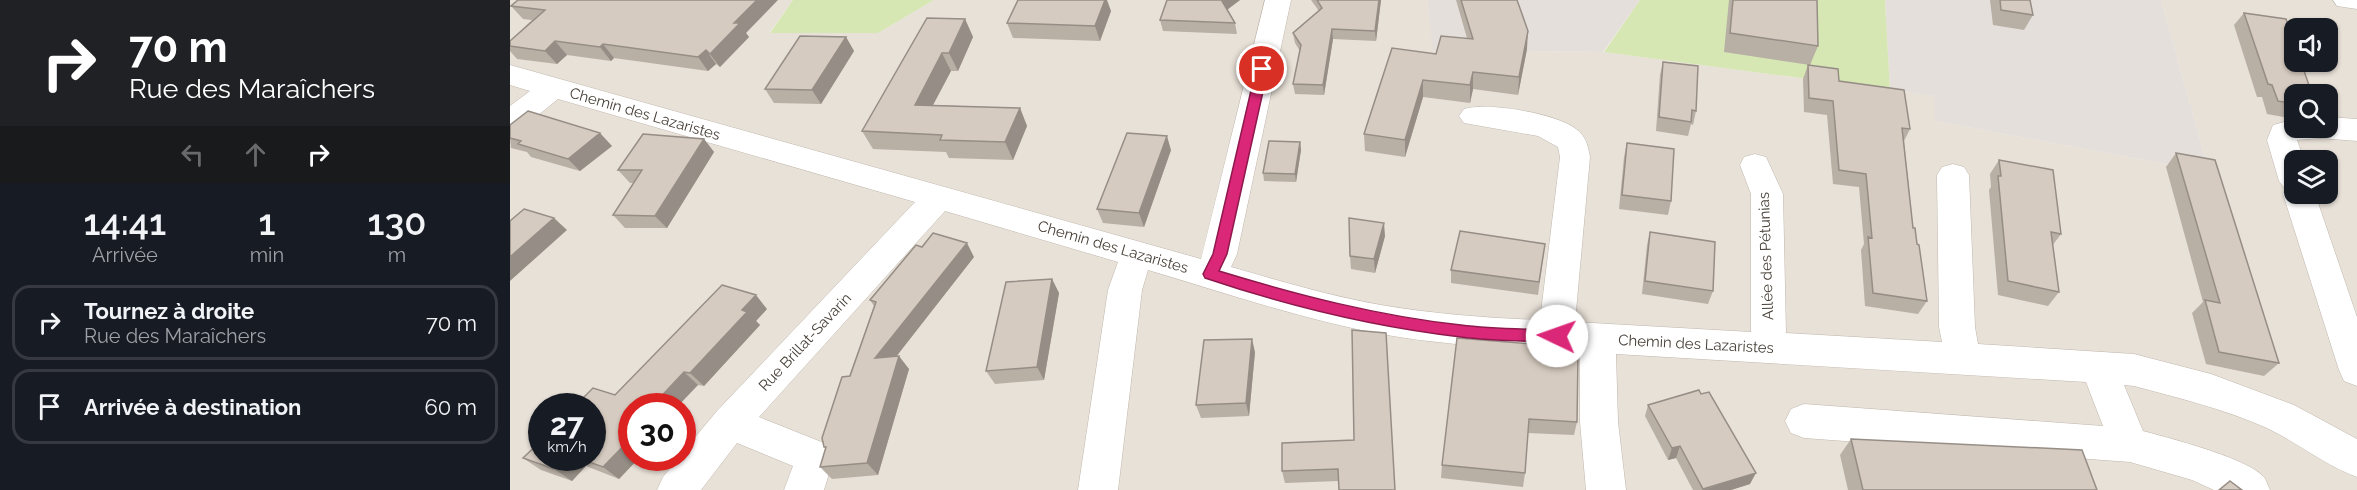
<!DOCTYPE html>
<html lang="fr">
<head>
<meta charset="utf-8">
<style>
	body { margin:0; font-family:Raleway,sans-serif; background:#242831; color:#f1f3f6; height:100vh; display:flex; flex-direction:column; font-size:22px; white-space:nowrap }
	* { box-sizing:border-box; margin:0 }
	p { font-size:20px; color:#9ea1a6 }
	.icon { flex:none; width:33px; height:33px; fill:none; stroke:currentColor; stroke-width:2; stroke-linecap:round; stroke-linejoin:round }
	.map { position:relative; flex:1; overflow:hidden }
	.sheet { display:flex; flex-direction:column; background:#171b24; width:510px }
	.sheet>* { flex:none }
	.hud { background:#202124; color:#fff; overflow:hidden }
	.buttons { position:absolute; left:1774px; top:18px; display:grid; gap:12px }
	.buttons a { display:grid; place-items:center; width:54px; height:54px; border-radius:12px; background:#171b24; box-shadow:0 2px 4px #0004; font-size:30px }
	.speed { position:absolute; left:18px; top:393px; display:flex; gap:12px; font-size:30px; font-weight:700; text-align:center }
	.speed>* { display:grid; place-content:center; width:78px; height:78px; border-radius:50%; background:#171b24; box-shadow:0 2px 4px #0004; line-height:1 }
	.speed small { font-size:15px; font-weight:400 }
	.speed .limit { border:9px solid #d22; background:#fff; color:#111 }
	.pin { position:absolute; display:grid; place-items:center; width:51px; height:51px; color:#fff; margin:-26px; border:3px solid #fff; border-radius:50%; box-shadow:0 2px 6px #0007 }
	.me { position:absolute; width:66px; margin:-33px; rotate:273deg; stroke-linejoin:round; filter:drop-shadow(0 0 4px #0008) }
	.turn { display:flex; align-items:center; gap:21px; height:126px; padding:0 30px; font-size:27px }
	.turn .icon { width:78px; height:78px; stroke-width:2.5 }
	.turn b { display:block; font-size:42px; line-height:51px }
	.lanes { display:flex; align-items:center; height:57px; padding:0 30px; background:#0003; justify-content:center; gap:30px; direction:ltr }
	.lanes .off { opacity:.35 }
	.eta { display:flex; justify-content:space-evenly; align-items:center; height:102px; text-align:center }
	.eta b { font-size:36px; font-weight:600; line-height:42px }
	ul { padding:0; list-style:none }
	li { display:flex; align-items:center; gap:18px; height:75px; margin:0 12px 9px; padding:0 18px; border:3px solid #363941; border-radius:18px }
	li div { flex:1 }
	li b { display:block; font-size:22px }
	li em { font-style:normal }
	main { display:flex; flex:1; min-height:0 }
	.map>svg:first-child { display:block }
</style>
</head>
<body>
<main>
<section class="sheet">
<div class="hud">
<div class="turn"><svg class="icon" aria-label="right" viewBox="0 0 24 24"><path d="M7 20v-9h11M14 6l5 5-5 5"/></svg><div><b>70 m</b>Rue des Maraîchers</div></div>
<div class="lanes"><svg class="icon off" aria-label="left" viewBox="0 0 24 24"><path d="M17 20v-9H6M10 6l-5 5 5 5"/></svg><svg class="icon off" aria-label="ahead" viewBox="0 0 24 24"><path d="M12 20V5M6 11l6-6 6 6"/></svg><svg class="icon" aria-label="right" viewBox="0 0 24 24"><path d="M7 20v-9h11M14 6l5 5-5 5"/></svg></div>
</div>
<div class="eta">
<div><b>14:41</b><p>Arrivée</p></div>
<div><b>1</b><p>min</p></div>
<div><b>130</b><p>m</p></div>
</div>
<ul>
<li><svg class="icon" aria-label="right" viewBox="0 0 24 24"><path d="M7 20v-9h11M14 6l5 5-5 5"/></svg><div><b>Tournez à droite</b><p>Rue des Maraîchers</p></div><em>70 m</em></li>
<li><svg class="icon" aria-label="arrive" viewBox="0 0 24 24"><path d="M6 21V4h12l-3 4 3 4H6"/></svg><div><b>Arrivée à destination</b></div><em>60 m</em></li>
</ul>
</section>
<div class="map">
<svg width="1847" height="490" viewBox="0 0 1847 490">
	<rect width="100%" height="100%" fill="#f5f0ea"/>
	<!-- residential -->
	<path fill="#e8e1d8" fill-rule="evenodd" d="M 0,0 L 283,0 L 260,32 L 368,33 L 424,0 L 917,0 L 924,50 L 1094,52 L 1425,96 L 1425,121 L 1699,172 L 1651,0 L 1847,0 L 1847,490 L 0,490 ZM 1785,28 L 1818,28 L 1818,62 L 1785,62 ZM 1785,94 L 1818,94 L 1818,128 L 1785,128 ZM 1785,160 L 1818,160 L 1818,194 L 1785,194 ZM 32,406 L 82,406 L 82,458 L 32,458 ZM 122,406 L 172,406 L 172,458 L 122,458 Z"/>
	<!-- industrial -->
	<path fill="#e4dfdb" d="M 917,0 L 1130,0 L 1093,52 L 923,50 Z
		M 1375,0 L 1651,0 L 1699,172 L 1425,121 L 1424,96 L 1380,90 Z"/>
	<!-- green -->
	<path fill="#d6e7b4" d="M 283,0 L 424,0 L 368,33 L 260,33 Z
		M 1130,0 L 1375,0 L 1380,90 L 1094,52 Z"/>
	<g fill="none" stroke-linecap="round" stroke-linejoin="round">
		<defs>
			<path id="minor" d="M 755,0 L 781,0 L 727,254 L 721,267 C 770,281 820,296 871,305 C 924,314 977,318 1030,320 L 1050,157 L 1048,147 L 1028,136 L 954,123 L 949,116 L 954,109 C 977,102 1046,113 1066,129 C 1076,136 1078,146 1080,157 L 1065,322 L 1241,332 L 1241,194 L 1230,165 L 1234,157 L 1245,154 L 1256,157 L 1273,194 L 1276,333 L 1432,342 L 1429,327 L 1427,175 L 1432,167 L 1443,164 L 1454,167 L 1459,175 L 1465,327 L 1468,344 L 1624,354 L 1701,374 L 1784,405 L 1847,439 L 1847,477 C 1815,465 1788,443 1757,428 C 1714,409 1669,398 1624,386 L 1614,385 L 1633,431 C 1659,438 1737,458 1754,477 C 1756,480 1758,486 1760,490 L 1704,490 L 1682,480 L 1620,462 L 1294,438 L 1281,433 L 1275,421 L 1281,409 L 1294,404 L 1593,426 L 1576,382 L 1106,354 L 1108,422 L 1116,490 L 1076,490 L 1070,422 L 1070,352 C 1003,348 937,346 871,334 C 792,319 715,293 638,270 L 632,290 L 608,490 L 568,490 L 598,290 L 608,262 L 435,211 L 249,417 L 319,445 L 324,457 L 314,490 L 274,490 L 283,466 L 227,443 L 191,490 L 147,490 L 153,477 L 169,458 L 172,458 L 172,453 L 207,411 L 405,202 L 48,99 L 11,129 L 0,132 L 0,106 L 20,91 L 0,85 L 0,65 L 691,259 Z
				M 1823,0 L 1847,0 L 1847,9 L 1827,6 Z
				M 1818,117 L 1847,119 L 1847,141 L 1810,138 L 1787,140 L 1794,160 L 1785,160 L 1785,194 L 1805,194 L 1847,317 L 1847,386 L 1834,381 L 1829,370 L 1773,194 L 1776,190 L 1769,181 L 1757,140 L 1763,125 L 1785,119 L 1785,128 L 1818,128 Z"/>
		</defs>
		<!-- minor casing -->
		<use href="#minor" stroke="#c0b7ad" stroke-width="1"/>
		<!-- minor -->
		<use href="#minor" fill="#fff" fill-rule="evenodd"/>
	</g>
	<!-- wall -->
	<path fill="#b8afa5" d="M 657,0 L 730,0 L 717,10 L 725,23 L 727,34 L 653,31 L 650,20 Z
		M 801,0 L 871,0 L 866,41 L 823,39 L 814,95 L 785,94 L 783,84 L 790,51 L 785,43 L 783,33 L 809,11 Z
		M 946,0 L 1007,0 L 1017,49 L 1008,95 L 963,89 L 960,103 L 913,97 L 895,157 L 855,151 L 854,134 L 957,38 Z
		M 1219,0 L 1307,0 L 1308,46 L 1300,65 L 1214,52 Z
		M 1480,0 L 1520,0 L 1523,15 L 1514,30 L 1483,25 Z
		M 1,6 L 236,33 L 239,37 L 210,67 L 206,64 L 198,71 L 104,58 L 101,61 L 57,55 L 47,64 L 7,59 L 0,51 L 0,41 L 22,20 L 13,19 Z
		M 601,11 L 590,41 L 503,38 L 497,23 Z
		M 1734,13 L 1785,94 L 1785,119 L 1757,114 L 1752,97 L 1747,97 L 1724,25 Z
		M 455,19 L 463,37 L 448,71 L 441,71 L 423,105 L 510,108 L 517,126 L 503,160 L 439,158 L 436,152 L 363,149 L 352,131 Z
		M 336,37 L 344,51 L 311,104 L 264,103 L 255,89 Z
		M 1153,62 L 1186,111 L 1183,125 L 1181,124 L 1178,136 L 1146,131 L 1150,75 Z
		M 1298,65 L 1329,81 L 1400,129 L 1394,141 L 1403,228 L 1407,244 L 1417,301 L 1408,314 L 1355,306 L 1351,250 L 1354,244 L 1349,187 L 1323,184 L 1317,115 L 1294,112 L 1293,79 Z
		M 0,138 L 102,146 L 70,171 L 21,157 L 17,152 L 1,148 Z
		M 194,139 L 204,152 L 157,228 L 115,228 L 103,215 L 124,183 L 120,183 L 108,170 Z
		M 790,142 L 791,150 L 786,182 L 754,181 L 753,173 Z
		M 1117,143 L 1161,201 L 1158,215 L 1109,209 L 1114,157 Z
		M 661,150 L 634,227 L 593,223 L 587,209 Z
		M 1666,153 L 1769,363 L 1754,376 L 1696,364 L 1682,313 L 1693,302 L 1656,167 Z
		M 1489,160 L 1551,234 L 1542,246 L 1549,292 L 1538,306 L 1488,295 L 1479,190 L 1481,187 L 1480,174 Z
		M 1140,232 L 1203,291 L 1198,304 L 1132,294 L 1137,245 Z
		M 875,236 L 865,273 L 841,269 L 840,256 Z
		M 1035,244 L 1028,295 L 941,283 L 941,270 Z
		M 412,247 L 464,257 L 386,356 L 399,369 L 368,475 L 322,479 L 310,467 L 316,449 L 314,447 L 364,306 L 360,300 Z
		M 542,279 L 549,293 L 534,380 L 485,384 L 476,371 Z
		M 257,309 L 246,321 L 250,325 L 194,386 L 188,385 L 122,406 L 122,458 L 129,458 L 109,479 L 76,466 L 62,481 L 31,470 L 13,458 L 82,458 L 105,395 Z
		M 842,330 L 876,333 L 885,490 L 829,490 L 829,481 L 775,483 L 772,471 L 772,443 L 844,440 Z
		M 1022,348 L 1067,422 L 1064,435 L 1018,433 L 1015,473 L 1013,487 L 931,478 L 932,465 Z
		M 745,352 L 739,416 L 691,418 L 686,405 Z
		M 1138,405 L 1240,484 L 1221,490 L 1183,490 L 1166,458 L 1158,460 L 1135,416 Z
		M 1341,439 L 1587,490 L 1338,490 L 1330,455 Z"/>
	<!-- shaded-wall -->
	<path fill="#968e86" d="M 247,0 L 268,0 L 236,33 L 239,37 L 210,67 L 200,54 L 224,23 Z
		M 595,0 L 597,0 L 601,11 L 590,41 L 585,26 Z
		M 713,0 L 730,0 L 714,12 L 712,1 Z
		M 869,0 L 871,0 L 866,41 L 865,31 Z
		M 455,19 L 463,37 L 448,71 L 439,53 Z
		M 822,29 L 823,39 L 814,95 L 813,85 Z
		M 1018,31 L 1017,49 L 1008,95 L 1009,77 Z
		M 336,37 L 344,51 L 311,104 L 302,90 Z
		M 45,41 L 57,55 L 47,64 L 35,51 Z
		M 93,44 L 104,58 L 101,61 L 90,47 Z
		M 196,50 L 206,64 L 198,71 L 188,57 Z
		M 432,53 L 441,71 L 414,122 L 405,105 Z
		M 963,72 L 963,89 L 960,103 L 960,85 Z
		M 913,80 L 913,97 L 895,157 L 895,140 Z
		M 510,108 L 517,126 L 503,160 L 495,142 Z
		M 90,133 L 102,146 L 70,171 L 58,159 Z
		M 657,136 L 661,150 L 634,227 L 629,213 Z
		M 194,139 L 204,152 L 157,228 L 145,216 Z
		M 790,142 L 791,150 L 786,182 L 785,174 Z
		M 44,218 L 57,230 L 0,281 L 0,257 Z
		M 874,223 L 875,236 L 865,273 L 864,259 Z
		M 457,243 L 464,257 L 375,371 L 365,358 Z
		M 542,279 L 549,293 L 534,380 L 527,367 Z
		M 246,295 L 257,309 L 246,321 L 250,325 L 194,386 L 180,373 L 232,310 Z
		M 742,339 L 745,352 L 739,416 L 736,403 Z
		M 389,356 L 399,369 L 368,475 L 357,463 Z
		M 174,372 L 188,385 L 168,406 L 142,406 Z
		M 122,437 L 122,458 L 129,458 L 109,479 L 93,467 Z
		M 1170,446 L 1166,458 L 1158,460 L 1162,448 Z
		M 56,458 L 64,458 L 76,466 L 62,481 L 44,469 Z
		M 1246,473 L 1240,484 L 1221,490 L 1193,490 Z"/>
	<!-- building -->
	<path fill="#d6cbc0" stroke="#968e86" stroke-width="1.5" d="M 8,0 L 247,0 L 224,23 L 230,23 L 200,54 L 196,50 L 188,57 L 93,44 L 90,47 L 45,41 L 35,51 L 0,46 L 0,41 L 35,10 L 1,6 Z
		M 508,0 L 595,0 L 585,26 L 497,23 Z
		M 657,0 L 713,0 L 712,1 L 725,23 L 650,20 Z
		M 807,0 L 869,0 L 865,31 L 822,29 L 813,85 L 783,84 L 791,45 L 783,33 L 812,8 Z
		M 951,0 L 1007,0 L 1018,31 L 1009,77 L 963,72 L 960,85 L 913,80 L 895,140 L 854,134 L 882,48 L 926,54 L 931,36 L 963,39 Z
		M 1223,0 L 1307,0 L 1308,46 L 1220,33 Z
		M 1490,0 L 1520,0 L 1523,15 L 1491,10 Z
		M 1734,13 L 1776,19 L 1785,46 L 1785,62 L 1791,62 L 1802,94 L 1785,94 L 1785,104 L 1768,101 L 1762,85 L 1758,84 Z
		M 417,18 L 455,19 L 439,53 L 432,53 L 405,105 L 510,108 L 495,142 L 430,140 L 432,135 L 352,131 Z
		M 290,36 L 336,37 L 302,90 L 255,89 Z
		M 1153,62 L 1188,66 L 1186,111 L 1182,110 L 1181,122 L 1149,117 Z
		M 1298,65 L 1328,69 L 1329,81 L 1394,90 L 1400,129 L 1392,128 L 1403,228 L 1405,228 L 1407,244 L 1409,245 L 1417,301 L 1363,293 L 1358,237 L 1362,238 L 1356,174 L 1329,170 L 1323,101 L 1299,98 Z
		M 18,111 L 90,133 L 58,159 L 8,144 L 11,141 L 0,138 L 0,125 Z
		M 617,133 L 657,136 L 629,213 L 587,209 Z
		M 133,134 L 194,139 L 145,216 L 103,215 L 132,170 L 108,170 Z
		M 759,141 L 790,142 L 785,174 L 753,173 Z
		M 1117,143 L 1164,149 L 1161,201 L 1112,195 Z
		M 1666,153 L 1705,160 L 1769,363 L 1709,352 L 1695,300 L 1710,303 Z
		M 1489,160 L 1543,170 L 1551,234 L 1541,232 L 1549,292 L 1498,281 L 1488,176 L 1491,176 Z
		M 14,209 L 44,218 L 0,257 L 0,221 Z
		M 839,218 L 874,223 L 864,259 L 840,256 Z
		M 950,231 L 1035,244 L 1029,282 L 941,270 Z
		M 1140,232 L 1205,242 L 1203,291 L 1135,281 Z
		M 423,233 L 457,243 L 365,358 L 389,356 L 357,463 L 310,467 L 316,447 L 314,447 L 312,438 L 332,377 L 340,376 L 366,302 L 360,300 L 406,245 L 412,247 Z
		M 542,279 L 527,367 L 476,371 L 496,282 Z
		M 212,285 L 246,295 L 232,310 L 237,312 L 180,373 L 174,372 L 142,406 L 122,406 L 122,437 L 93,467 L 68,458 L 82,458 L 82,406 L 65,406 L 83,388 L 105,395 Z
		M 842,330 L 876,333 L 885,490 L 829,490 L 828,469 L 772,471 L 772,443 L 844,440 Z
		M 947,338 L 1023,344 L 1022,348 L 1068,353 L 1067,422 L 1019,419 L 1015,473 L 932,465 Z
		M 742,339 L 736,403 L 686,405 L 694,340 Z
		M 1189,390 L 1191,394 L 1199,392 L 1246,473 L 1193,489 L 1170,446 L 1162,448 L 1138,405 Z
		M 1341,439 L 1572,450 L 1587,490 L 1353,490 Z
		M 32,440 L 32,458 L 56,458 L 44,469 L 13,458 Z
		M 1720,481 L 1732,490 L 1709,490 Z"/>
	<!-- route -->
	<path fill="#db2777" stroke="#8e194d" stroke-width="1.5" d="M 752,65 L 758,69 L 717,254 L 709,271 C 788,295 868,316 951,325 C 982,329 1015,329 1047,330 L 1052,332 L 1054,336 L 1052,341 L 1047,342 C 1015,341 982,341 951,337 C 864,327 778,306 695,278 L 693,274 L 703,254 L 746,69 Z"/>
	<g text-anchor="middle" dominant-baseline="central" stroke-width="4.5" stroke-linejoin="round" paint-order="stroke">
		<!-- street labels -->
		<g font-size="15" fill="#484038" stroke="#fff">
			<text transform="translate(135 114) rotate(16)">Chemin des Lazaristes</text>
			<text transform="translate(603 247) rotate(16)">Chemin des Lazaristes</text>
			<text transform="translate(1256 256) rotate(-92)">Allée des Pétunias</text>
			<text transform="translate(295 342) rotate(-47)">Rue Brillat-Savarin</text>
			<text transform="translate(1186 344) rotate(3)">Chemin des Lazaristes</text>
		</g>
	</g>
</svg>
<div class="buttons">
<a><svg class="icon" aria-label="sound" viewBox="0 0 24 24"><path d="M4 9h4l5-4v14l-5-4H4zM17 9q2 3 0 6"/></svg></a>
<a><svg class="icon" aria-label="search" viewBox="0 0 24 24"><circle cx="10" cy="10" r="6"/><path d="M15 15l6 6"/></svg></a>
<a><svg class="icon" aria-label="layers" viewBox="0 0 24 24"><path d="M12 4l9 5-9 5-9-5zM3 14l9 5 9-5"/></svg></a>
</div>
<div class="speed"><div>27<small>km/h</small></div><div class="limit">30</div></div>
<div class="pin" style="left:752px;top:69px;background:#d93025"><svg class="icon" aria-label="arrive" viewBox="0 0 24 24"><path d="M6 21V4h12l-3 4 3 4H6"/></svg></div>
<svg class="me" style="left:1047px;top:336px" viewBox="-20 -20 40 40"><circle r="19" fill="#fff"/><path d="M0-13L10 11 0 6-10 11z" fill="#db2777"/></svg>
</div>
</main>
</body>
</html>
